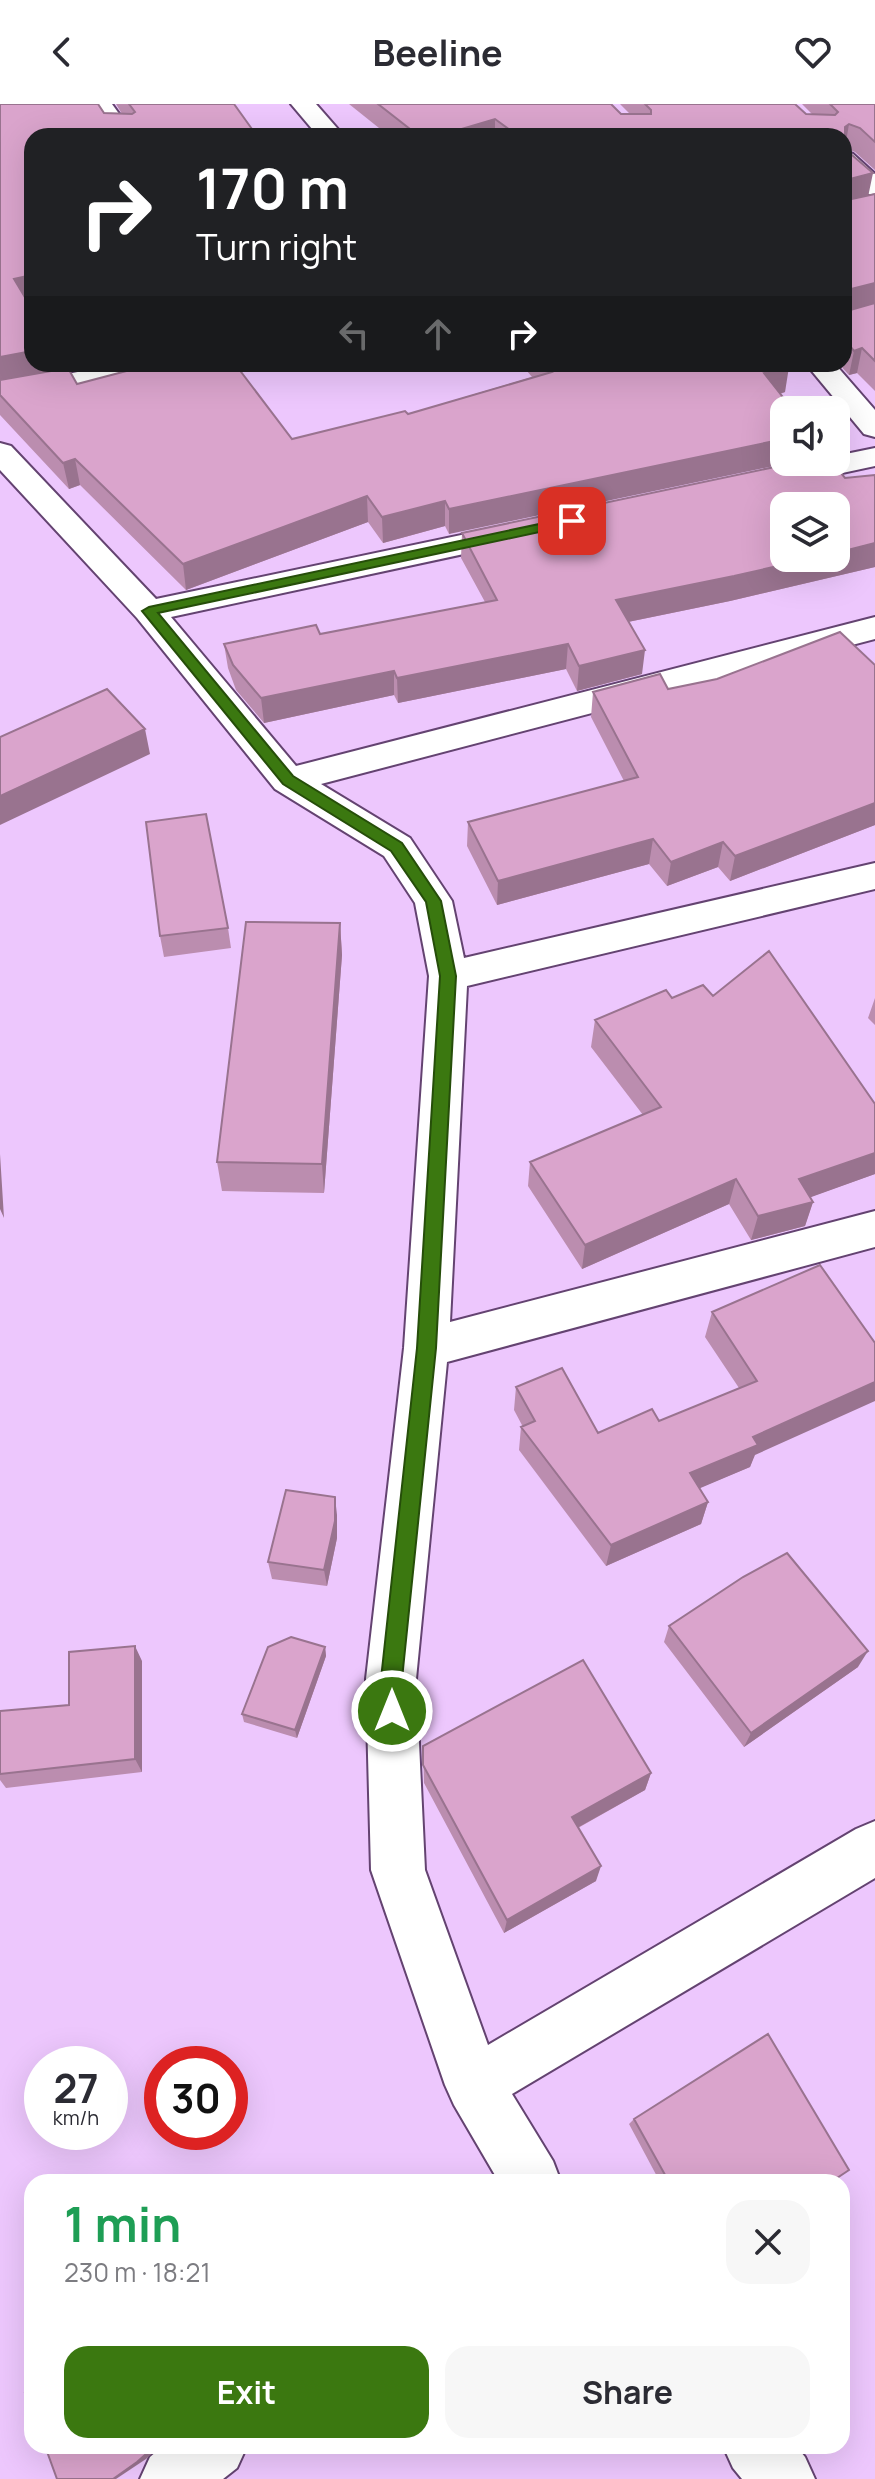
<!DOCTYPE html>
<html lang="en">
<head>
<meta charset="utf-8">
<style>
	body { margin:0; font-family:Manrope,sans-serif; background:#f7f7f7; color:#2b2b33; height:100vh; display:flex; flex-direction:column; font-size:30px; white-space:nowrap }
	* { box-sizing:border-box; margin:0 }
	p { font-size:26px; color:#7c7c81 }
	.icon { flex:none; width:44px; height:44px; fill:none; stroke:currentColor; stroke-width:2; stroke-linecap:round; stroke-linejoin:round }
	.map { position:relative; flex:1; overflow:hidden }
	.panel { position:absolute; left:24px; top:2070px; width:826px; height:280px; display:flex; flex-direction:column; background:#fff; border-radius:24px; box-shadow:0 8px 32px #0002 }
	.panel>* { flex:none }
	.banner { position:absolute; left:24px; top:24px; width:828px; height:244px; border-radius:24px; box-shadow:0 8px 32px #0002; background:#202124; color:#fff; overflow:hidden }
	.buttons { position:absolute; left:770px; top:292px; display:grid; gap:16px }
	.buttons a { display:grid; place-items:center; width:80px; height:80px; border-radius:16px; background:#fff; box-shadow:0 8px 32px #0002; font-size:40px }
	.speed { position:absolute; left:24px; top:1942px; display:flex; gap:16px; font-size:40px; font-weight:700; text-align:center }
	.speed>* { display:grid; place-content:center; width:104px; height:104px; border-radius:50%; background:#fff; box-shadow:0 8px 32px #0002; line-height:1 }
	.speed small { font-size:20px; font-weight:400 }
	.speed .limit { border:12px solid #d22; background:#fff; color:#111 }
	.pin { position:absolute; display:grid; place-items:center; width:68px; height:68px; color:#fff; margin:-34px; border-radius:16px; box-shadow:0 4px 12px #0006 }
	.me { position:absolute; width:88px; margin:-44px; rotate:0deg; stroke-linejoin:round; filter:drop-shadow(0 0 6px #0008) }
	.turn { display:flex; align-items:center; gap:28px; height:168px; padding:0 40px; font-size:36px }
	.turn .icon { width:104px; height:104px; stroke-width:2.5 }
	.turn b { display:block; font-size:56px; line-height:68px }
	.lanes { display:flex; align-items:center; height:76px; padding:0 40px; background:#0003; justify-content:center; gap:40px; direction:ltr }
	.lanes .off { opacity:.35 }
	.round { display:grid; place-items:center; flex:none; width:84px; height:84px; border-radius:24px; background:#f7f7f7 }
	.summary { display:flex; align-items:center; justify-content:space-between; height:136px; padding:0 40px }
	h1 { font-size:48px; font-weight:700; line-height:60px; color:#1e9e55 }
	.primary-button { display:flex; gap:16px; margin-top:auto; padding:16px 40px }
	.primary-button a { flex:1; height:92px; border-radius:24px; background:#3b7810; color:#fff; font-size:32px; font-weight:700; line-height:92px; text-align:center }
	.primary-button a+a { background:#f7f7f7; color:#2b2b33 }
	header { display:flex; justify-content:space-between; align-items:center; height:104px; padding:0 40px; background:#fff; font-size:36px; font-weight:700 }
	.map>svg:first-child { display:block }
</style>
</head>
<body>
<header><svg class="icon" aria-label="back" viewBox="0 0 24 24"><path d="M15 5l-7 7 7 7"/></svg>Beeline<svg class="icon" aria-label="heart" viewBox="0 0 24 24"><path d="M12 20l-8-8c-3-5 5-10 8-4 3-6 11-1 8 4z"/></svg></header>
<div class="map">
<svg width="875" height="2375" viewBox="0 0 875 2375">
	<rect width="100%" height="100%" fill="#edc7fd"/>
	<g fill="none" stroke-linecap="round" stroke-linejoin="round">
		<defs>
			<path id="minor" d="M 88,0 L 112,0 L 135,32 L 110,32 Z
				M 291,0 L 316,0 L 344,32 L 318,32 Z
				M 844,47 L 853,50 L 875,70 L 875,92 L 866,89 L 844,69 Z
				M 119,260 L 177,260 L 173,266 L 163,269 L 0,301 L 0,283 Z
				M 806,260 L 835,260 L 875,306 L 875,333 L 864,330 Z
				M 0,339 L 11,342 L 156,495 L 518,419 L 529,422 L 534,429 L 529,436 L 171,513 L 296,662 L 875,513 L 875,535 L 321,680 L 410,734 L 452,797 L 464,854 L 875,759 L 875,785 L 467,882 L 450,1218 L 875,1107 L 875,1143 L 447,1258 L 416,1575 L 425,1766 L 488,1941 L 856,1725 L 875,1717 L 875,1774 L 512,1990 L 553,2057 L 561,2078 L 499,2078 L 454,2001 L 445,1981 L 371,1766 L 366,1575 L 404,1244 L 429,872 L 415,799 L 384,752 L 275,685 L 137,514 L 0,366 Z
				M 875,344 L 875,362 L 777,383 L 766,380 L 762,374 L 766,368 L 809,358 L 836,358 L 836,352 Z
				M 163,2342 L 247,2342 L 237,2364 L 223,2375 L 140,2375 L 150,2353 Z
				M 723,2342 L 796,2342 L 805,2353 L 815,2375 L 742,2375 L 733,2364 Z"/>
		</defs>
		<!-- minor casing -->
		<use href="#minor" stroke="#644371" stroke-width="4"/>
		<!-- minor -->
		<use href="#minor" fill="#fff" fill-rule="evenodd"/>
	</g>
	<!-- wall -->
	<path fill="#bb8daf" d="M 0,0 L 122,10 L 116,0 L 234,0 L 32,197 L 28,198 L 32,260 L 58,260 L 59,266 L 77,280 L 292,335 L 408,310 L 532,273 L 521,260 L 786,260 L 785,288 L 449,430 L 445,422 L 383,439 L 368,418 L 186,486 L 80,381 L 69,385 L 0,311 Z
		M 349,0 L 611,0 L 621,10 L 630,10 L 620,0 L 795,0 L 806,10 L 813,11 L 802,0 L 875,0 L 875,66 L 855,48 L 845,44 L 868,91 L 875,89 L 875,287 L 857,269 L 849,271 L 839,260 L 844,260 L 844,32 L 389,32 Z
		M 875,371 L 875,463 L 730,497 L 628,518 L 642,570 L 577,587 L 566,565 L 398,599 L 394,591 L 264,619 L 236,586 L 228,564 L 224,540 L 320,530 L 485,498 L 461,454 L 462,429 Z
		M 875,561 L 875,721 L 730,777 L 718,763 L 667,782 L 649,760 L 497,801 L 467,742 L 468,718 L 624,677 L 591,613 L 593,588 L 668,585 Z
		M 340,819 L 342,851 L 324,1089 L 222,1087 L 217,1058 Z
		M 228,824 L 231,844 L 164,853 L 160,832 Z
		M 713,892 L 875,1000 L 875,1070 L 810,1093 L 813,1098 L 805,1122 L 751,1136 L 729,1100 L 582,1165 L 528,1082 L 530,1058 L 643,1011 L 591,943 L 595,916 L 672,894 Z
		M 875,894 L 875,921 L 868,914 Z
		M 820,1161 L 750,1363 L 699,1384 L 708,1398 L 701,1420 L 606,1462 L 519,1346 L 521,1323 L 523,1323 L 514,1306 L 516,1283 L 598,1329 L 659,1317 L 739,1284 L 705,1233 L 712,1208 Z
		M 337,1411 L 337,1434 L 327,1482 L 272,1475 L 268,1458 Z
		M 669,1522 L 858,1563 L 744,1643 L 664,1538 Z
		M 325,1543 L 326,1552 L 297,1634 L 244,1618 L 242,1610 Z
		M 142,1557 L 142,1668 L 6,1684 L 0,1676 L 0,1670 L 69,1601 Z
		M 423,1642 L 651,1669 L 645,1686 L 578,1724 L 596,1777 L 504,1829 L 424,1679 Z
		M 634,2015 L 831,2078 L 660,2078 L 629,2020 Z"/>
	<!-- shaded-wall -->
	<path fill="#99738f" d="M 495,15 L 495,32 L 438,32 Z
		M 849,20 L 845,44 L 845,23 Z
		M 873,69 L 868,93 L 844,99 L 846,76 Z
		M 32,171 L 32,197 L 19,201 L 14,175 Z
		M 875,179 L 875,202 L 844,210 L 847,186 Z
		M 862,244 L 857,269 L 849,271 L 854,247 Z
		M 32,247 L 32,260 L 58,260 L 60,268 L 0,280 L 0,253 Z
		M 789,263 L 785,288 L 760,295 L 764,269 Z
		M 784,335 L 784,358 L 793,358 L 449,430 L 449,405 Z
		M 75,355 L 80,381 L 69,385 L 63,359 Z
		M 367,392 L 368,418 L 186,486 L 183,460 Z
		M 445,397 L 445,422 L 383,439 L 382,413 Z
		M 875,439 L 875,463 L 730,497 L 613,521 L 616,496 L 813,454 L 836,454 L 836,449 Z
		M 568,540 L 566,565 L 398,599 L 397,574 Z
		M 645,546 L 642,570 L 577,587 L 579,562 Z
		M 394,567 L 394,591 L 264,619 L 261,594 Z
		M 145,625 L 150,650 L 0,721 L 0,692 Z
		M 875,699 L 875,721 L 730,777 L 735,752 Z
		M 653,735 L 649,760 L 497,801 L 498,777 Z
		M 723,738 L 718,763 L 667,782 L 671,758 Z
		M 340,819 L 342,851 L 324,1089 L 322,1060 Z
		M 875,1049 L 875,1070 L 792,1100 L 799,1075 Z
		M 0,1050 L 4,1114 L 0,1105 Z
		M 736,1075 L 729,1100 L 582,1165 L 585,1141 Z
		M 813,1098 L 805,1122 L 751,1136 L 758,1112 Z
		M 875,1278 L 875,1297 L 755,1351 L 750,1363 L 684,1391 L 690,1369 L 753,1333 Z
		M 335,1393 L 337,1411 L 337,1434 L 327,1482 L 324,1466 Z
		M 708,1398 L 701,1420 L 606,1462 L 611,1441 Z
		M 135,1542 L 142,1557 L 142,1668 L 135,1655 Z
		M 325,1543 L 326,1552 L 297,1634 L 295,1626 Z
		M 868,1547 L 858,1563 L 744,1643 L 751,1629 Z
		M 651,1669 L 645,1686 L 568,1729 L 572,1713 Z
		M 601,1762 L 596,1777 L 504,1829 L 507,1816 Z
		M 155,2342 L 160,2342 L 146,2355 L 116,2375 L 113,2375 Z"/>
	<!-- building -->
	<path fill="#daa4cc" stroke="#99738f" stroke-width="2" d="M 0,0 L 98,0 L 104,9 L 132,10 L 135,8 L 129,0 L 234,0 L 257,32 L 32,32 L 32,171 L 14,175 L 32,205 L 32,247 L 0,253 Z
		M 378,0 L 611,0 L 621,10 L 651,10 L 651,6 L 645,0 L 795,0 L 806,10 L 835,11 L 838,8 L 830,0 L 875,0 L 875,38 L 860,24 L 849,20 L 845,23 L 845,45 L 873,69 L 846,76 L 847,96 L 875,90 L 875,179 L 847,186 L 847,207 L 875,199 L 875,257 L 862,244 L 854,247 L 844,235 L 844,32 L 518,32 L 495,15 L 438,32 L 419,32 Z
		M 153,260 L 235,260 L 292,335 L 405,307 L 408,310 L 552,268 L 545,260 L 786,260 L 789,263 L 764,269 L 793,306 L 784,306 L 784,335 L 449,405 L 445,397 L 382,413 L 367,392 L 183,460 L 75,355 L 63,359 L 0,291 L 0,276 L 68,264 L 77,280 Z
		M 798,358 L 832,358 L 845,374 L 875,371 L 875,439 L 836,449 L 836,402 L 784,402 L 784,454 L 813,454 L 734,472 L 616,496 L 645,546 L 579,562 L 568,540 L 397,574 L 394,567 L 261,594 L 233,561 L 224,540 L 316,521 L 320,530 L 497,496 L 462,429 Z
		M 840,528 L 875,561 L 875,699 L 735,752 L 723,738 L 671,758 L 653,735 L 498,777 L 468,718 L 638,673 L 593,588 L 660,570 L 668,585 L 717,575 Z
		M 107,585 L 145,625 L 0,692 L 0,633 Z
		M 206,710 L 228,824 L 160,832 L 146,718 Z
		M 246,818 L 340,819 L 322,1060 L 217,1058 Z
		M 769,847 L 875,1000 L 875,1049 L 799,1075 L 813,1098 L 758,1112 L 736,1075 L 585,1141 L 530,1058 L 661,1003 L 595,916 L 666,886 L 672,894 L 703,881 L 713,892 Z
		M 820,1161 L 875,1239 L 875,1278 L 753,1333 L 758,1341 L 690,1369 L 708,1398 L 611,1441 L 521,1323 L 535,1317 L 516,1283 L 562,1264 L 598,1329 L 652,1305 L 659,1317 L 757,1277 L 712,1208 Z
		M 286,1386 L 335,1393 L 335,1417 L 324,1466 L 268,1458 Z
		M 787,1449 L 868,1547 L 751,1629 L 669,1522 L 743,1473 Z
		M 291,1533 L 325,1543 L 295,1626 L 242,1610 L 268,1543 Z
		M 135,1542 L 135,1655 L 0,1670 L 0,1607 L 69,1601 L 69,1548 Z
		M 583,1556 L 651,1669 L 572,1713 L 601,1762 L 507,1816 L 423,1661 L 423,1642 Z
		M 768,1930 L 849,2066 L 831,2078 L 669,2078 L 634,2015 Z
		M 32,2285 L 32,2307 L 25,2289 Z
		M 45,2342 L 155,2342 L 137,2358 L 113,2375 L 57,2375 Z"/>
	<!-- route -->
	<path fill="#3b7810" stroke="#264e0a" stroke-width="2" d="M 572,413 L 577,414 L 577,420 L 158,509 L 293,672 L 402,739 L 441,797 L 456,872 L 436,1244 L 402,1575 L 403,1607 L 400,1615 L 392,1618 L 385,1615 L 381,1575 L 417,1244 L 440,872 L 426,798 L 391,747 L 283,680 L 142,507 L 149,503 Z"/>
</svg>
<div class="buttons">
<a><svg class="icon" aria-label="sound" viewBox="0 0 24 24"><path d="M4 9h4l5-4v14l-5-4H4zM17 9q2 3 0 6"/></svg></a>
<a><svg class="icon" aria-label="layers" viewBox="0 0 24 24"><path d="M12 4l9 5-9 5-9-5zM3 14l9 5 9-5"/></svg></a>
</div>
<div class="speed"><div>27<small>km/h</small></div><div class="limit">30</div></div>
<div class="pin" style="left:572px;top:417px;background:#d93025"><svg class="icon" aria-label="arrive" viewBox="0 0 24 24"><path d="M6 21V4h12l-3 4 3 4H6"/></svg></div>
<svg class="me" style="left:392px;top:1607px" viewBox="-20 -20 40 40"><circle r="17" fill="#3b7810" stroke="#fff" stroke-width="3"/><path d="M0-11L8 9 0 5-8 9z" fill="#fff"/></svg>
<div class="banner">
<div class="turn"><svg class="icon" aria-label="right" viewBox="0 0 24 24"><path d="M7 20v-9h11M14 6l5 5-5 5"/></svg><div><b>170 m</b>Turn right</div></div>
<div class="lanes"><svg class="icon off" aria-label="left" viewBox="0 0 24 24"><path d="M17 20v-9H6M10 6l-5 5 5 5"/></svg><svg class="icon off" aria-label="ahead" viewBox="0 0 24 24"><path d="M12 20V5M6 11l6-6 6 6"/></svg><svg class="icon" aria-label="right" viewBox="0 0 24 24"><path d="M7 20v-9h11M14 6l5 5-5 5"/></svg></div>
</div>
<section class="panel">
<div class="summary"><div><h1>1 min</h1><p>230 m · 18:21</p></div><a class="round"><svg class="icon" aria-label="close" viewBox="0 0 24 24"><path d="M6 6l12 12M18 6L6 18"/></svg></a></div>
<div class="primary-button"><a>Exit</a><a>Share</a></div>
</section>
</div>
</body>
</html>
